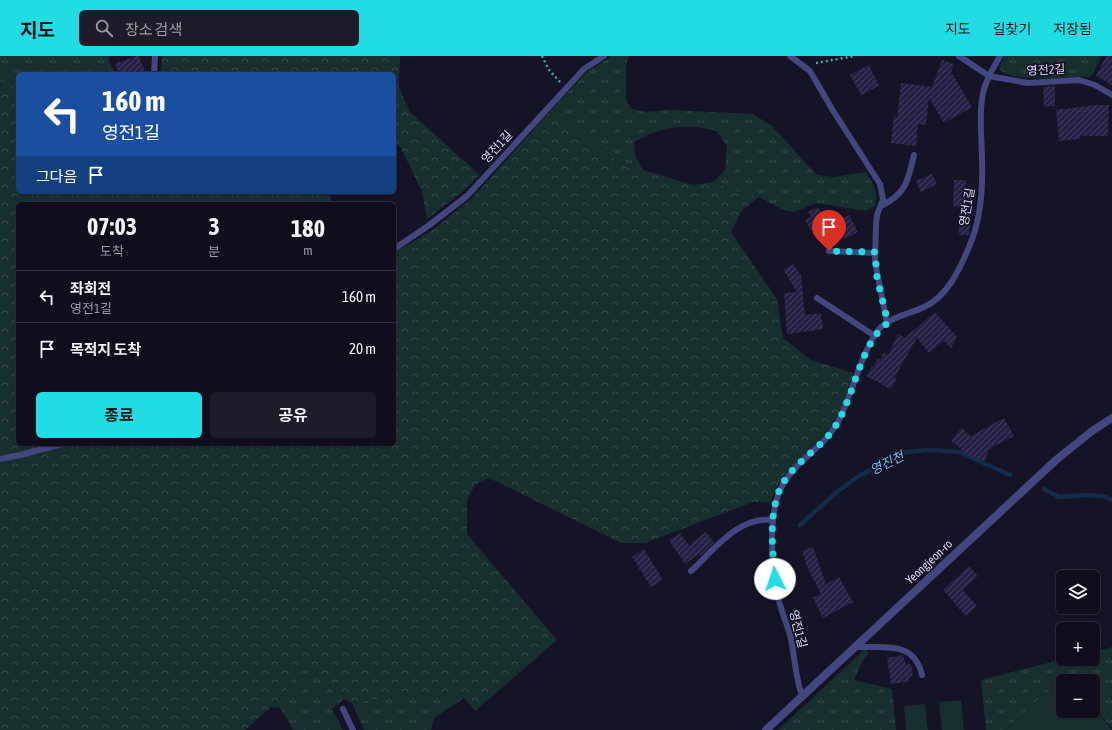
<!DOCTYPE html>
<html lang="ko">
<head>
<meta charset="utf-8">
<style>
	body { margin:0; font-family:"Asap Condensed","Noto Sans KR",sans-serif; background:#1e1c29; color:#f1f3f6; height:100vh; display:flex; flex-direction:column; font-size:15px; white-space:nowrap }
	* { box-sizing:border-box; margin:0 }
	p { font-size:13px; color:#9c9ca3 }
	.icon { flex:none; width:22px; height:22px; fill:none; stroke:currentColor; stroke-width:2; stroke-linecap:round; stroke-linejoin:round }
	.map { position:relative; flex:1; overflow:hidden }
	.panel { position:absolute; left:16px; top:146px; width:380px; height:244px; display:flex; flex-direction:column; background:#100e1c; border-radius:6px; box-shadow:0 1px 3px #0004,0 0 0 1px #302e3b }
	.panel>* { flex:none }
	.hud { position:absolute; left:16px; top:16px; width:380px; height:122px; border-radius:6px; box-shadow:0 1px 3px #0004,0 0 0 1px #302e3b; background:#1a4fa0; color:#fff; overflow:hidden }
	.fabs { position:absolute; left:1056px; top:514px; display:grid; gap:8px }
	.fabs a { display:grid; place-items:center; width:44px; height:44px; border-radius:6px; background:#100e1c; box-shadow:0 1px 3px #0004,0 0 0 1px #302e3b; font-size:20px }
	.pin { position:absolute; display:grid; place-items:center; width:34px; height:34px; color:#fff; margin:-41px -17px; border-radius:50% 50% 50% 0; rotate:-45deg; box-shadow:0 0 4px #0007 }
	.pin .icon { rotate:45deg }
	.me { position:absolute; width:44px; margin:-22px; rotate:356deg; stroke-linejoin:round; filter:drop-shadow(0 0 3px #0008) }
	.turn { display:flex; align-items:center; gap:14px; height:84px; padding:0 20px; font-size:18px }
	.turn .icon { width:52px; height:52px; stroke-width:2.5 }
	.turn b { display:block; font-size:28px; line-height:34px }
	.then { display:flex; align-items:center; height:38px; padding:0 20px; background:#0003; gap:8px; font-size:15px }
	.eta { display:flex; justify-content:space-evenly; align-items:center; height:68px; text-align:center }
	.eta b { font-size:24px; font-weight:700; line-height:28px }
	.cta { display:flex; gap:8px; margin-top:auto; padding:8px 20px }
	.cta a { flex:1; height:46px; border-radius:6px; background:#21dce3; color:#111; font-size:16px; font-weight:700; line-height:46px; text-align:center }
	.cta a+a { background:#1e1c29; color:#f1f3f6 }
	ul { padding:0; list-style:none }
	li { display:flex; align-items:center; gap:12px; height:52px; padding:0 20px; border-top:1px solid #302e3b }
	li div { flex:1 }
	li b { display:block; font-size:15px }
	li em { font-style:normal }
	header { display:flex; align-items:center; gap:24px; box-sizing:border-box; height:56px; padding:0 20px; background:#21dce3; color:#111 }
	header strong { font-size:19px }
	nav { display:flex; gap:22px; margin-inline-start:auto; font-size:14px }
	.search { width:280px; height:36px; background:#1e1c29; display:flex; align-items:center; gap:10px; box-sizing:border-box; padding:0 14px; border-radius:6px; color:#9c9ca3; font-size:15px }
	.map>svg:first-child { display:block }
</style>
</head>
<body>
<header>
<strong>지도</strong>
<div class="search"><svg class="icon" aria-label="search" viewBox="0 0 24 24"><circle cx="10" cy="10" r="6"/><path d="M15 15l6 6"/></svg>장소 검색</div>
<nav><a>지도</a><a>길찾기</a><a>저장됨</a></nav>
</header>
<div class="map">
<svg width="1112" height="674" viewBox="0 0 1112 674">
	<defs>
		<pattern id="grass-tufts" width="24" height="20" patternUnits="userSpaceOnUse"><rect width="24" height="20" fill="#172f2d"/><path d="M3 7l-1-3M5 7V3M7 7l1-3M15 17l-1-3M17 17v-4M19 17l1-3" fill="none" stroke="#384d4c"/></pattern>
		<pattern id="forest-crowns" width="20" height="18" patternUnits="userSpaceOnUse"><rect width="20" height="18" fill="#172f2d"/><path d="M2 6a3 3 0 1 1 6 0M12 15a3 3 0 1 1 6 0" fill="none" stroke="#384d4c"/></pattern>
		<pattern id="building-hatch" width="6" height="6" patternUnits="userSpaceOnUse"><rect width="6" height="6" fill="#262145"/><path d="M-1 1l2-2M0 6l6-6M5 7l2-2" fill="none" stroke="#454161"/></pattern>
	</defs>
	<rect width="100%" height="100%" fill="#151326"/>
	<!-- grass -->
	<path fill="url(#grass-tufts)" d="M 0,0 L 111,0 L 108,2 L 115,18 L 18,18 L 18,36 L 8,24 L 0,27 Z
		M 612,0 L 629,0 L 626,9 L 626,45 L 632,53 L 645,56 L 670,54 L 753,58 L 772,70 L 817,119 L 834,121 L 866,116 C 873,128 879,135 875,150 L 866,155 L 816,147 L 794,156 L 781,153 L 759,141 L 734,135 L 714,126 L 725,114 L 727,90 L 717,75 C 685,67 663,70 634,86 L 635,99 L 643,114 L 620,107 L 591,86 L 554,51 L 587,16 Z
		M 1004,0 L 1102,0 L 1091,21 C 1072,19 1008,29 999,12 Z
		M 1112,591 L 1112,672 L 1093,651 L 1093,625 L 1070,625 L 1065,620 L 1005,674 L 986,674 L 981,624 L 1063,603 L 1093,603 L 1093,596 Z
		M 865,593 L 869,597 L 862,606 L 854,624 L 892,633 L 896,674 L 778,674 Z
		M 308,611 L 344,643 L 332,653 L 343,674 L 293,674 L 280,652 L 271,651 Z
		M 414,637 L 464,642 L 434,662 L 431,674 L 364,674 L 352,647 Z"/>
	<!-- forest -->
	<path fill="url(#forest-crowns)" d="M 162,0 L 400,0 L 399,31 L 410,56 L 480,119 L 461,137 L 427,163 L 422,136 L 400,90 L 394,89 L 394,18 L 161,18 Z
		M 8,24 L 18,36 L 18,136 L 330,136 L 331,148 L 18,148 L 18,388 L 394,388 L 394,197 L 431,175 L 471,143 L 554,51 L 591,86 L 620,107 L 693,129 L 714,126 L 734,135 L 759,141 L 742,154 L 731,176 L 777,243 L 783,282 L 811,304 L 853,317 C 847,335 841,357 830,372 C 810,399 781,410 771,446 L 753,446 L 645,487 L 621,487 L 489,422 L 475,429 L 467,444 L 467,478 L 557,584 L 475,655 L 464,642 L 414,637 L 352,647 L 344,643 L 308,611 L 271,651 L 245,674 L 0,674 L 0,27 Z"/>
	<!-- garden -->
	<path fill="#172f2d" d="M 1065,620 L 1070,625 L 1063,625 L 1063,655 L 1093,655 L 1093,651 L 1112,674 L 1005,674 Z
		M 961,644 L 964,674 L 942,674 L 939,646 Z
		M 925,648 L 928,674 L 906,674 L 904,650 Z"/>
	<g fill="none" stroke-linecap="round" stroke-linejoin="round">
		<!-- stream -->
		<path stroke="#152c48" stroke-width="4.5" d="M 1044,433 L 1059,441 L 1086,439 L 1102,440 L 1112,444
			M 800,469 L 838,435 L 859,420 L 906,396 L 929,394 L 959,396 L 1010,419"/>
	</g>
	<!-- building -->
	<path fill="url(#building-hatch)" d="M 136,0 L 139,0 L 146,18 L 119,18 L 115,8 Z
		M 1106,0 L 1112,0 L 1112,29 L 1096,20 Z
		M 942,4 L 954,8 L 951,16 L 972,51 L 944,67 L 929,42 L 926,69 L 918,68 L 916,90 L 891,87 L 894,59 L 897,63 L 901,27 L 932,31 Z
		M 869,9 L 879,30 L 861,39 L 850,19 Z
		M 1055,30 L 1055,50 L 1044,51 L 1043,31 Z
		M 1095,49 L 1109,49 L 1108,80 L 1080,80 L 1080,83 L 1059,85 L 1056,54 Z
		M 932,118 L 937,128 L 921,136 L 916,125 Z
		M 954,124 L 966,124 L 965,140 L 973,140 L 969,179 L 959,179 L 960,151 L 953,150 Z
		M 818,151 L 829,171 L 849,159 L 858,176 L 845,183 L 842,179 L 826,188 L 820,177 L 814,180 L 805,164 L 811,161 L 808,156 Z
		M 793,208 L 801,219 L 805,259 L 821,257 L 823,273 L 787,278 L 784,237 L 797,236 L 783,214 Z
		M 935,256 L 957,281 L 951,292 L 944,285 L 929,297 L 917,282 L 894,322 L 897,323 L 891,333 L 866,320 L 872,310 L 873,311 L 878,303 L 880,304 L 884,297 L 888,299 L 898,278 L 905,282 Z
		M 1004,362 L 1014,380 L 989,393 L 985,405 L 968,399 L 951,385 L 961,372 L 971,380 Z
		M 706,476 L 714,486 L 700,500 L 699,498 L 685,508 L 669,484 L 680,477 L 689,489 Z
		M 813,491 L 826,528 L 839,521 L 853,546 L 823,562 L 813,542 L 821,538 L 808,513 L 802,495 Z
		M 644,493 L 663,524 L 651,531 L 632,501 Z
		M 969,510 L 978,520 L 963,534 L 977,550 L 966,560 L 943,534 Z
		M 903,599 L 906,609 L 911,608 L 913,620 L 909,621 L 910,625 L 891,628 L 887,602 Z"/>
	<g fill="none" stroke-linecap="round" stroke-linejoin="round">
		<!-- path -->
		<path stroke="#40ab9e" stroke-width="2.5" stroke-dasharray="2 3" stroke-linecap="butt" d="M 542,0 L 549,14 L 560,26
			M 816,7 L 855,0"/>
		<!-- service -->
		<path stroke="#44467f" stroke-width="6" d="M 790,0 L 810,15 L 832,53 L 880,128 L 883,143 L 877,159 L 876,168 L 875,206 L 887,267
			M 959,0 L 989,20 L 1028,27 L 1079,24 L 1095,29 L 1112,39
			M 154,18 L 155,0
			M 881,150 C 906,138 908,125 914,99
			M 394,193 L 428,170 L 467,140 L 584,13 L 604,0
			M 829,195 L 875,197
			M 817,242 L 875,280
			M 0,403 L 20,399 L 62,388
			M 691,515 C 714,494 738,460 773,464
			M 855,591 C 884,592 914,584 922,619
			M 802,640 C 795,620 795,600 790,579 C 786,565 780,552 777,537 C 771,508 768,456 782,430 C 796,404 826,390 839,364 C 851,341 864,288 881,271 C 893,260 910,258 924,251 C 947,241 960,213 969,191 C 981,164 983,134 982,105 C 982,85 979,64 982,43 C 984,27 992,14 1000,0
			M 343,653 L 353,674"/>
		<!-- tertiary -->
		<path stroke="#44467f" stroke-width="8" d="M 766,674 L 1056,404 L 1092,375 L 1112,362"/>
	</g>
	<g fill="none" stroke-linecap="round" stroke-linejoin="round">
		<!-- route -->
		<path stroke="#21dce3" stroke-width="7" stroke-dasharray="0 12.6" d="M 775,523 C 773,496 769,467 777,441 C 786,409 820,396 836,369 C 854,341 861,285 888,267 L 877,222 L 875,196 L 829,195"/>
	</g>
	<g text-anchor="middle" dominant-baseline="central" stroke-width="3.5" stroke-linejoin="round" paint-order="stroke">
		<!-- street labels -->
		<g font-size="12" fill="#deddfb" stroke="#151326">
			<text transform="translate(1046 14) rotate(-3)">영전2길</text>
			<text transform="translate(497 91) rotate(-47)">영전1길</text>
			<text transform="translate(967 151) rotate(-80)">영전1길</text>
			<text transform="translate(929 506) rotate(-43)">Yeongjeon-ro</text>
			<text transform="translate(798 573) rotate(76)">영전1길</text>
		</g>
		<!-- water labels -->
		<g font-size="13" font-style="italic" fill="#77bfee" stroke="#151326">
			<text transform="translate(887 407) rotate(-26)">영진천</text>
		</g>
	</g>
</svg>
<div class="fabs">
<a><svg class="icon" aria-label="layers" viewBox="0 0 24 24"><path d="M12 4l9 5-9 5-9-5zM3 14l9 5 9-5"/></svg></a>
<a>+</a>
<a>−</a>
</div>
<div class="pin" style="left:829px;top:195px;background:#d93025"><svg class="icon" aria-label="arrive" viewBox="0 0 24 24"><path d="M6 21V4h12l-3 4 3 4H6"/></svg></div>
<svg class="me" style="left:775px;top:523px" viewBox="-20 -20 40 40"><circle r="19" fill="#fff"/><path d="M0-13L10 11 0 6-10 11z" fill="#21dce3"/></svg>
<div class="hud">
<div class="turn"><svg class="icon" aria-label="left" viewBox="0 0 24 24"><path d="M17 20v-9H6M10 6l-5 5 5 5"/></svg><div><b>160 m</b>영전1길</div></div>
<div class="then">그다음<svg class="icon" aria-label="arrive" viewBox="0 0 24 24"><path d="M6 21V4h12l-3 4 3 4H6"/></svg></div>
</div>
<section class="panel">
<div class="eta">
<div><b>07:03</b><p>도착</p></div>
<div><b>3</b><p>분</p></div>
<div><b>180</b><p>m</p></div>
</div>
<ul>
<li><svg class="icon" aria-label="left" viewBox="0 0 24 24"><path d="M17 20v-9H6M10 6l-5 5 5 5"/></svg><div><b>좌회전</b><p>영전1길</p></div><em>160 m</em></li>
<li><svg class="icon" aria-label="arrive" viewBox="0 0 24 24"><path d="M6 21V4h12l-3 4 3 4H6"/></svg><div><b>목적지 도착</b></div><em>20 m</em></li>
</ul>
<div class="cta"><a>종료</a><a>공유</a></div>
</section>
</div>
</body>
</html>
